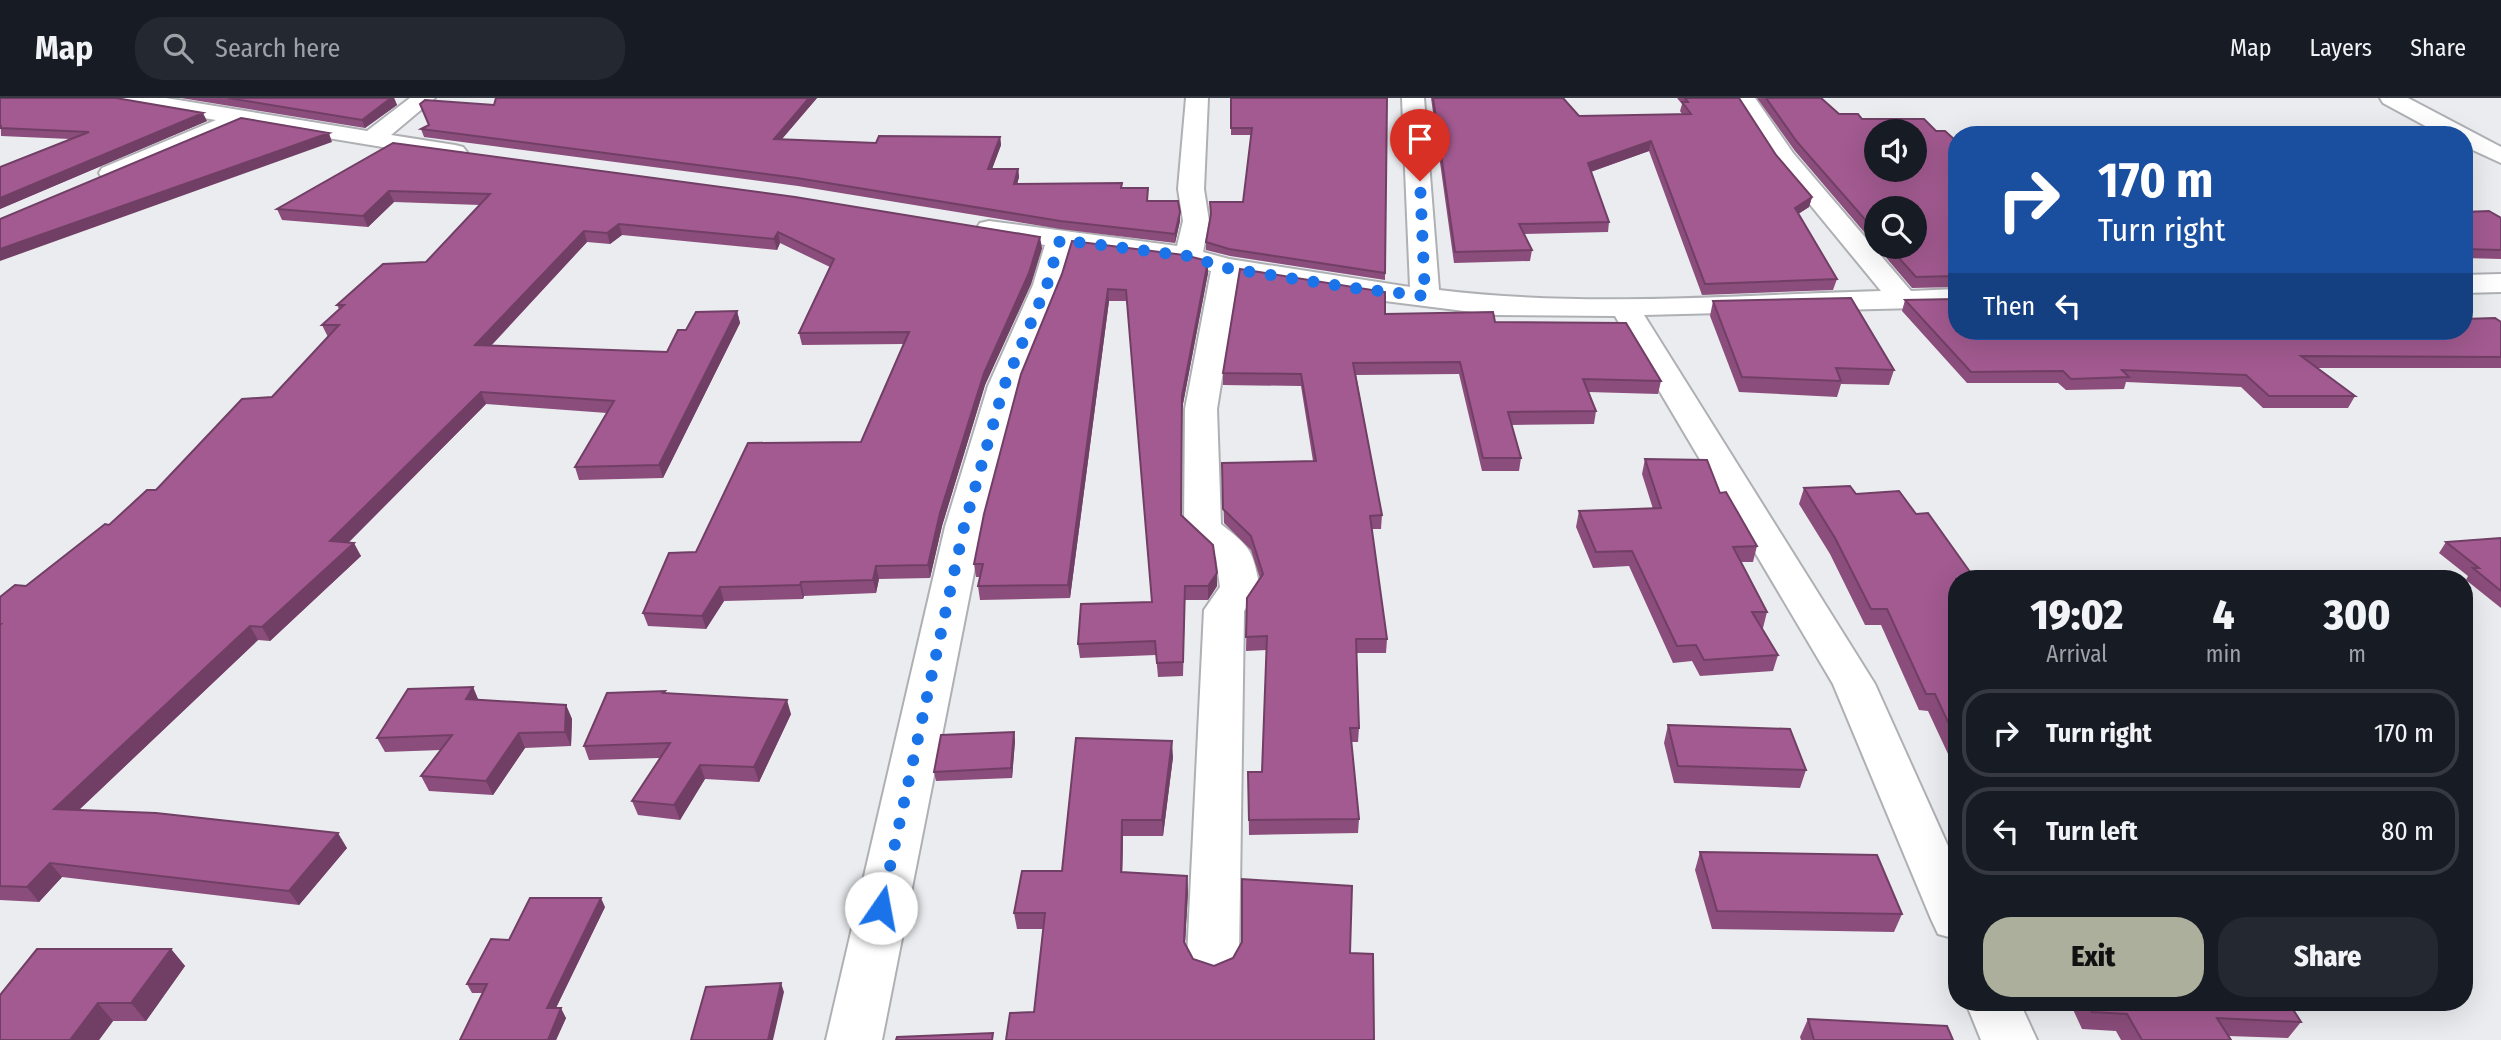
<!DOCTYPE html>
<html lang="en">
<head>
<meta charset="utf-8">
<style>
	body { margin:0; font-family:"Fira Sans Condensed",sans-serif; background:#242831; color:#f1f3f6; height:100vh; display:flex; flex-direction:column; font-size:26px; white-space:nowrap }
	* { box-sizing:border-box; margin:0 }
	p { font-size:23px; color:#9ea1a6 }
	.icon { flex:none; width:38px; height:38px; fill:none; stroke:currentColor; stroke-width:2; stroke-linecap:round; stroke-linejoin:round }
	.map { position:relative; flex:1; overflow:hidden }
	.side { position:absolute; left:1948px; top:472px; width:525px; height:441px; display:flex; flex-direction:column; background:#171b24; border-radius:28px; box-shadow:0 7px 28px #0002 }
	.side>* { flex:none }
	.banner { position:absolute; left:1948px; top:28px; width:525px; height:214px; border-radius:28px; box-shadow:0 7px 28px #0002; background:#1a4fa0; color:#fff; overflow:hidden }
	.tools { position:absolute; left:1864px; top:21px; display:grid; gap:14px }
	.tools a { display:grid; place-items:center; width:63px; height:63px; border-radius:50%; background:#171b24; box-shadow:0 7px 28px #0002; font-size:35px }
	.pin { position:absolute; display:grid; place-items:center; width:60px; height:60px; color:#fff; margin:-72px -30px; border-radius:50% 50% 50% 0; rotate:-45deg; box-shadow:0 0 7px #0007 }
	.pin .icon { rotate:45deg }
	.me { position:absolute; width:77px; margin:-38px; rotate:12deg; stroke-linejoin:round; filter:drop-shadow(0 0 5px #0008) }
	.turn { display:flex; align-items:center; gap:24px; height:147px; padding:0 35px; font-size:32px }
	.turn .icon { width:91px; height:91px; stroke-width:2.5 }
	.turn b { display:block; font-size:49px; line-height:60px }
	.then { display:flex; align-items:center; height:66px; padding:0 35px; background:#0003; gap:14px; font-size:26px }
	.eta { display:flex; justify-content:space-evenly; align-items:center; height:119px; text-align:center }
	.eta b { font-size:42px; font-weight:800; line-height:49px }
	.button { display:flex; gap:14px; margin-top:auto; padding:14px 35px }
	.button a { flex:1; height:80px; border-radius:28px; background:#abaf9b; color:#111; font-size:28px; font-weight:800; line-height:80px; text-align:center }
	.button a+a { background:#242831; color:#f1f3f6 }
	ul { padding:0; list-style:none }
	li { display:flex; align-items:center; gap:21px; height:88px; margin:0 14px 10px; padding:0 21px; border:4px solid #363941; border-radius:28px }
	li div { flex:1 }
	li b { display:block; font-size:26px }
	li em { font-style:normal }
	header { display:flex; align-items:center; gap:42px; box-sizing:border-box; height:98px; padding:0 35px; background:#171b24; border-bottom:2px solid #363941 }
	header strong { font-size:33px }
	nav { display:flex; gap:38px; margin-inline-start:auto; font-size:24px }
	.search { width:490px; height:63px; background:#242831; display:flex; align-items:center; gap:18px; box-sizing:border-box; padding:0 24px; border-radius:28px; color:#9ea1a6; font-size:26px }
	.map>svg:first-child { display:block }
</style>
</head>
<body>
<header>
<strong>Map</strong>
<div class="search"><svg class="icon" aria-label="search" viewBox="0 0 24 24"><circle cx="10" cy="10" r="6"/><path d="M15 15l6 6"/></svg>Search here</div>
<nav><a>Map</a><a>Layers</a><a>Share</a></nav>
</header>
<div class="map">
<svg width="2501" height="942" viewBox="0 0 2501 942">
	<rect width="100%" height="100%" fill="#eaecef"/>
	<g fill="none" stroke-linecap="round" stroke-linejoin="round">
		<defs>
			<path id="street" d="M 114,0 L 166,0 L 367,33 L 410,0 L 435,0 L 391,37 L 455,47 L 463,49 L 467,54 L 463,59 L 455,61 L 244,26 L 111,82 L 102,80 L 99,75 L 102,70 L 216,22 L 125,7 L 117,5 Z
				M 1186,0 L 1208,0 L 1204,91 L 1209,123 L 1203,154 L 1229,161 L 1410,189 L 1402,0 L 1424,0 L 1439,192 C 1585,210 1735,197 1881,193 L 1776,65 L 1733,0 L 1755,0 L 1793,55 L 1911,193 L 1956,191 L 1956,209 L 1644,217 L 1875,586 L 1956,766 L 1956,841 L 1938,836 L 1931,821 L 1833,586 L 1615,218 L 1496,217 L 1353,199 L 1238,179 L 1217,311 L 1221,426 C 1252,451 1252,451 1260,490 L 1244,513 L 1239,860 L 1231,875 L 1213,882 L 1195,875 L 1187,860 L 1204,512 L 1220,489 L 1216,459 L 1184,430 L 1185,311 L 1211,173 L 1185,166 L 1071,150 L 1061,187 L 1020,288 L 983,429 L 882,942 L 826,942 L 945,429 L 988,288 L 1033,187 L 1045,147 L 980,137 L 976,131 L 980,125 L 989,123 L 1177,148 L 1183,123 L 1178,91 Z
				M 2380,0 L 2408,0 L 2501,49 L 2501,65 L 2464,48 L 2464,37 L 2442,37 L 2383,5 Z
				M 2501,176 L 2501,194 L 2464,195 L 2464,177 Z
				M 1966,905 L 2020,905 L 2037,942 L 1981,942 Z"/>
		</defs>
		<!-- street casing -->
		<use href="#street" stroke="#afb0b3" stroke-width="4"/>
		<!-- street -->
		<use href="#street" fill="#fff" fill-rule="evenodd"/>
	</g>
	<!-- wall -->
	<path fill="#8b4d7c" d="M 0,0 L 207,23 L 0,111 L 0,69 L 70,41 L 1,38 Z
		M 181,0 L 394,0 L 397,7 L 365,30 Z
		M 496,0 L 817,0 L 782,41 L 876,45 L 1000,39 L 1001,47 L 992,71 L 1018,71 L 1019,79 L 1017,86 L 1122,90 L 1148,99 L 1148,103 L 1180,123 L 1175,145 L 1060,131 L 798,88 L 424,39 L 421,31 L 429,27 L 420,6 L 494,7 Z
		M 1231,0 L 1385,175 L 1385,182 L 1230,158 L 1206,152 L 1206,144 L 1211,119 L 1210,104 L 1243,104 L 1251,37 L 1231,37 Z
		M 1431,0 L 1563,0 L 1579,18 L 1682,16 L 1680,13 L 1682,6 L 1677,0 L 1739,0 L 1776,57 L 1812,99 L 1809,109 L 1798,116 L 1837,181 L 1833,192 L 1702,197 L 1649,53 L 1591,74 L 1609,124 L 1608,134 L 1524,136 L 1532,152 L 1530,163 L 1454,165 Z
		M 1757,0 L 1821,0 L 1839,16 L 1936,33 L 1956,43 L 1956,189 L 1912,190 L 1877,149 L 1914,149 L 1876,110 L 1876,148 L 1795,53 Z
		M 393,45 L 1042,150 L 1031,186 L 985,287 L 942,428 L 930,480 L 879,481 L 876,495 L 804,498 L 803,501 L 724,503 L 706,531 L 648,528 L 643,515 L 696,454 L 861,344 L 904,246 L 802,247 L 799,235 L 830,169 L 780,145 L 777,152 L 622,137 L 610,146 L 587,144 L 491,248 L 667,254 L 686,232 L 737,213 L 740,225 L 663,380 L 579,382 L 575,369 L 607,315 L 486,306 L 349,444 L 361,458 L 270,543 L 258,542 L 79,712 L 347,750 L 299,807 L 62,779 L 39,804 L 0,802 L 0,499 L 26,488 L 156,392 L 272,299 L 328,239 L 322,227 L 339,211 L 337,207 L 426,164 L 480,107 L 394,104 L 368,129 L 282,122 L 277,111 Z
		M 2464,114 L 2501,120 L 2501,161 L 2464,160 Z
		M 1208,163 L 1208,175 L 1182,311 L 1181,417 L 1217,488 L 1208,502 L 1185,502 L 1183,578 L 1158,579 L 1156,557 L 1080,560 L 1078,546 L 1152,504 L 1127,203 L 1109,203 L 1070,500 L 980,502 L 978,488 L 980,479 L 976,479 L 974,466 L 1062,176 Z
		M 1905,202 L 1956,233 L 2501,224 L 2501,270 L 2316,270 L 2355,298 L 2348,310 L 2263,310 L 2241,289 L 2126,284 L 2124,291 L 2066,292 L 2058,285 L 1967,285 L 1902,213 Z
		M 1713,203 L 1894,272 L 1889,287 L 1841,286 L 1837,299 L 1739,294 L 1710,218 Z
		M 1385,216 L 1495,224 L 1661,283 L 1658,296 L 1588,294 L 1596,313 L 1594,326 L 1511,327 L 1521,360 L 1519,373 L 1482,373 L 1459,276 L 1356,277 L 1382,417 L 1381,431 L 1372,431 L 1387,541 L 1386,555 L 1356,555 L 1359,630 L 1358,644 L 1351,644 L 1359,721 L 1358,735 L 1249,737 L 1248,674 L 1262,674 L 1267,552 L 1246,553 L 1247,500 L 1260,480 L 1251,452 L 1224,425 L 1222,365 L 1313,363 L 1301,288 L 1223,287 L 1223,275 Z
		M 1645,361 L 1720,395 L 1757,448 L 1753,464 L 1741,464 L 1767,514 L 1763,530 L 1762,530 L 1778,557 L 1773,573 L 1700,578 L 1692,563 L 1673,565 L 1629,468 L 1593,470 L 1576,429 L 1579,413 L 1653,411 L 1642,376 Z
		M 1804,390 L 1856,396 L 1956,481 L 1956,673 L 1928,613 L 1919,612 L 1881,527 L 1865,527 L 1830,456 L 1799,406 Z
		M 2501,440 L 2501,510 L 2466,482 L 2468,478 L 2439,455 L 2446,444 Z
		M 473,589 L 478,602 L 566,607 L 572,621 L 571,648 L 525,650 L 493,697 L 429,693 L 421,678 L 441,652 L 385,654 L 377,640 Z
		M 665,593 L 666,596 L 791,616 L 759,684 L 705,681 L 680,722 L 638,717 L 632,703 L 660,660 L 589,662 L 584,648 Z
		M 1668,627 L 1806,672 L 1800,690 L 1674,685 L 1664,645 Z
		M 1014,634 L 1015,643 L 1012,680 L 936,683 L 934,674 Z
		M 1173,659 L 1163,738 L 1123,738 L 1122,774 L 1187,778 L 1188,794 L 1185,846 L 1193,861 L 1214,868 L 1350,855 L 1034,914 L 1043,831 L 1017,831 L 1014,815 L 1062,773 Z
		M 1700,754 L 1902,816 L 1894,834 L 1712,831 L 1695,772 Z
		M 605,809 L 556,910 L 566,920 L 556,942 L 460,942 L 483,895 L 472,895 L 467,886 L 509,842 Z
		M 171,851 L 185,868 L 146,923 L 113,923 L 99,942 L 0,942 Z
		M 2070,905 L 2289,905 L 2301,924 L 2288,940 L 2228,938 L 2231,942 L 2121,942 L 2116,933 L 2082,931 Z
		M 1808,921 L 1953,942 L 1801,942 L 1800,939 Z"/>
	<!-- shaded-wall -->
	<path fill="#713f65" d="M 391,0 L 394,0 L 397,7 L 365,30 L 362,22 Z
		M 809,0 L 817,0 L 775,49 L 774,41 Z
		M 203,15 L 207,23 L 0,111 L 0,100 Z
		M 329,35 L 332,44 L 0,163 L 0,151 Z
		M 1000,39 L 1001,47 L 989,79 L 988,71 Z
		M 1651,43 L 1649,53 L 1587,75 L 1588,65 Z
		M 1018,71 L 1019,79 L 1015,94 L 1014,86 Z
		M 389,93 L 394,104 L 368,129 L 363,118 Z
		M 1812,99 L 1809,109 L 1792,120 L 1795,110 Z
		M 1180,114 L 1180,123 L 1175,145 L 1175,136 Z
		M 619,126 L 622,137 L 610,146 L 607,135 Z
		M 584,133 L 587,144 L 480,259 L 475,247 Z
		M 778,134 L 780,145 L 777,152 L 774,141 Z
		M 1040,139 L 1042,150 L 1031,186 L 985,287 L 942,428 L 930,480 L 928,467 L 940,415 L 984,275 Z
		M 1208,163 L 1208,175 L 1182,311 L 1181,430 L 1182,298 Z
		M 1108,191 L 1109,203 L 1070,500 L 1068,487 Z
		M 737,213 L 740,225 L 663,380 L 659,367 Z
		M 481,294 L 486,306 L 337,456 L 330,443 Z
		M 354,445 L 361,458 L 270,543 L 262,529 Z
		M 876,468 L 879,481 L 876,495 L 873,482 Z
		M 1217,475 L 1217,488 L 1208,502 L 1208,488 Z
		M 801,484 L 804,498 L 803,501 L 800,487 Z
		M 720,489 L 724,503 L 706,531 L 702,518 Z
		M 250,528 L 258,542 L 65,725 L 54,711 Z
		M 473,589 L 479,603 L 466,601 Z
		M 787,602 L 791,616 L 759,684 L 754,669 Z
		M 566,607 L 572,621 L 571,648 L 565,634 Z
		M 1014,634 L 1015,643 L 1012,680 L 1011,670 Z
		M 519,635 L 525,650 L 493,697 L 486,683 Z
		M 1172,643 L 1173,659 L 1163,738 L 1162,722 Z
		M 700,667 L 705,681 L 680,722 L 674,707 Z
		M 1122,722 L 1123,738 L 1122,790 L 1121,774 Z
		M 338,735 L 347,750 L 299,807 L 289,793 Z
		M 50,765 L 62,779 L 39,804 L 27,789 Z
		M 1187,778 L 1188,794 L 1184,860 L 1184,844 Z
		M 601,800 L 605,809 L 551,920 L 547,910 Z
		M 171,851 L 185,868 L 146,923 L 131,905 Z
		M 781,885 L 784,894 L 773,942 L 768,942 Z
		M 98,905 L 113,923 L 99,942 L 70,942 Z
		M 561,910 L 566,920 L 556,942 L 548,942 Z"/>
	<!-- building -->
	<path fill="#a25a90" stroke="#713f65" stroke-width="2" fill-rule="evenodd" d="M 0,0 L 116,0 L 203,15 L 0,100 L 0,69 L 89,34 L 0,30 L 1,28 L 0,27 Z
		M 228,0 L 391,0 L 362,22 Z
		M 496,0 L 809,0 L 774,41 L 876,45 L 879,38 L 1000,39 L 988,71 L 1018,71 L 1014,86 L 1122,85 L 1121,90 L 1148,90 L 1147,103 L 1178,103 L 1180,114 L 1175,136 L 1060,123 L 797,80 L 421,31 L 429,27 L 420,6 L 425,2 L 494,7 Z
		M 1231,0 L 1387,0 L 1385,175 L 1229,151 L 1206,144 L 1211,116 L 1210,104 L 1243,104 L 1252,30 L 1231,30 Z
		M 1433,0 L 1563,0 L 1579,18 L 1691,16 L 1682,4 L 1688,4 L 1685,0 L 1739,0 L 1776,57 L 1812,99 L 1795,110 L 1837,181 L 1705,186 L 1651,43 L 1588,65 L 1609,124 L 1519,126 L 1532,152 L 1455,154 Z
		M 1766,0 L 1821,0 L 1839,16 L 1858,16 L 1862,21 L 1924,21 L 1936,33 L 1945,33 L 1956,43 L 1956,178 L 1916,179 L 1889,149 L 1914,149 L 1914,110 L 1876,110 L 1876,134 L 1797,44 ZM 1876,33 L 1914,33 L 1914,72 L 1876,72 Z
		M 241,20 L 329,35 L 0,151 L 0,121 Z
		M 393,45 L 795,99 L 1040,139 L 1029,175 L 984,275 L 940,415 L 928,467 L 876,468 L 873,482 L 801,484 L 800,487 L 720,489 L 702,518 L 643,515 L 669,455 L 696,454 L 748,345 L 861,344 L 909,234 L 799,235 L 834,161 L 778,134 L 774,141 L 619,126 L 607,135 L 584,133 L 475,247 L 667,254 L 678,232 L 686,232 L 696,214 L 737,213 L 659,367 L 575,369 L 614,303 L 481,294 L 330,443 L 354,445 L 262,529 L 250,528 L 54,711 L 156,715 L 338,735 L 289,793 L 50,765 L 27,789 L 0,788 L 0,527 L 1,526 L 0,526 L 0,499 L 15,487 L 26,488 L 105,426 L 109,427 L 147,392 L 156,392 L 242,301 L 272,299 L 339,227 L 322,227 L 344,207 L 337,207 L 383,166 L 426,164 L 490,96 L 389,93 L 363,118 L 277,111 Z
		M 2489,113 L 2501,120 L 2501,152 L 2464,151 L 2464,114 Z
		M 1072,143 L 1184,157 L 1208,163 L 1182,298 L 1181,417 L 1213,447 L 1217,475 L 1208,488 L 1185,488 L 1183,564 L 1157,565 L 1155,543 L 1078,546 L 1081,506 L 1152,504 L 1126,192 L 1108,191 L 1068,487 L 978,488 L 983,466 L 974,466 L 984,416 L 1021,276 L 1062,176 Z
		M 1240,171 L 1385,194 L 1385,216 L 1493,214 L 1495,224 L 1626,225 L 1661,283 L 1583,281 L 1596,313 L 1508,314 L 1521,360 L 1483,360 L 1460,264 L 1353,265 L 1382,417 L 1370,418 L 1387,541 L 1356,541 L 1359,630 L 1350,630 L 1359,721 L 1249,722 L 1248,674 L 1262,674 L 1267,538 L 1246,539 L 1247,500 L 1263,476 L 1251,438 L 1223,411 L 1222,365 L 1316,363 L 1301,276 L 1223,275 Z
		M 1851,200 L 1894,272 L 1836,270 L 1841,283 L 1742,279 L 1713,203 Z
		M 1956,201 L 1956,233 L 2464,233 L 2464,221 L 2495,220 L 2501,224 L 2501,259 L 2301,258 L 2355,298 L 2269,298 L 2246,277 L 2122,272 L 2129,279 L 2071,281 L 2063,273 L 1971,274 L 1905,202 Z
		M 1645,361 L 1707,362 L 1720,395 L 1726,394 L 1757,448 L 1733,449 L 1767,514 L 1752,514 L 1778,557 L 1704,562 L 1696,547 L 1677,548 L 1632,453 L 1596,454 L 1579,413 L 1661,410 Z
		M 1850,388 L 1856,396 L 1899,393 L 1916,416 L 1928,415 L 1975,481 L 1956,481 L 1956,641 L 1935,596 L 1926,596 L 1887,511 L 1871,511 L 1835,440 L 1804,390 Z
		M 2501,440 L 2501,493 L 2473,470 L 2479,470 L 2446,444 Z
		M 473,589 L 466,601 L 566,607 L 565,634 L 519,635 L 486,683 L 421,678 L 452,637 L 377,640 L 408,591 Z
		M 665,593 L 663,595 L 787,602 L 754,669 L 700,667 L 674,707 L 632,703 L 670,645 L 584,648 L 607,595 Z
		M 1668,627 L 1790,631 L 1806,672 L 1678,668 Z
		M 1014,634 L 1011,670 L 934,674 L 941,637 Z
		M 1076,640 L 1172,643 L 1162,722 L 1122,722 L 1121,774 L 1187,778 L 1184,844 L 1193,861 L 1214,868 L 1233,860 L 1242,844 L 1242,781 L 1352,788 L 1350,855 L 1373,856 L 1374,942 L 1006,942 L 1010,915 L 1034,914 L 1045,815 L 1014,815 L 1022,773 L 1062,773 Z
		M 1700,754 L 1877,757 L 1902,816 L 1717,813 Z
		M 530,800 L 601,800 L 547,910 L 561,910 L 548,942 L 460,942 L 487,886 L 467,886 L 491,841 L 509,842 Z
		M 37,851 L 171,851 L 131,905 L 98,905 L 70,942 L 0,942 L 0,897 Z
		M 781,885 L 768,942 L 691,942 L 706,889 Z
		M 2088,905 L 2289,905 L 2301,924 L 2217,920 L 2231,942 L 2142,942 L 2127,916 L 2092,914 Z
		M 1808,921 L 1947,928 L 1953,942 L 1814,942 Z
		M 993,935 L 992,942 L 896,942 L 897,939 Z"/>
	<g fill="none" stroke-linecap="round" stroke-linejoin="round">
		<!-- route -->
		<path stroke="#1a73e8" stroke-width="12" stroke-dasharray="0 21.6" d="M 881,810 L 964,429 L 1004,288 L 1047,187 L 1060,142 L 1188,158 L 1226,170 L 1353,190 L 1425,198 L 1420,83"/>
	</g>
</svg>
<div class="tools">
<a><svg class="icon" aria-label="sound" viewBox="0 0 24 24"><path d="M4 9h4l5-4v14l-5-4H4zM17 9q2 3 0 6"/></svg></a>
<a><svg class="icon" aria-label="search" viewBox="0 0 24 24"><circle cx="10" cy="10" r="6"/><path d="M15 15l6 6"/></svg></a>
</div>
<div class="pin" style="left:1420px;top:83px;background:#d93025"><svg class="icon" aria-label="arrive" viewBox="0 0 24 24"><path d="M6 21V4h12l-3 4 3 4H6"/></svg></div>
<svg class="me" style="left:881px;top:810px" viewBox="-20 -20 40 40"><circle r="19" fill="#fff"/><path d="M0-13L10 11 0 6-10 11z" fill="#1a73e8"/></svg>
<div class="banner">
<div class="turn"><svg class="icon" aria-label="right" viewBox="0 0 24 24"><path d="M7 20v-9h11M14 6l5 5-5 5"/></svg><div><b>170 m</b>Turn right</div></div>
<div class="then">Then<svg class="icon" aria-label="left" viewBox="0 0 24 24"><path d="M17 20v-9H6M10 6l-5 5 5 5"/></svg></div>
</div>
<section class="side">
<div class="eta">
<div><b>19:02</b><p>Arrival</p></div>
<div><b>4</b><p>min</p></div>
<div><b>300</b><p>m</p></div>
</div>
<ul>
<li><svg class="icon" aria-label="right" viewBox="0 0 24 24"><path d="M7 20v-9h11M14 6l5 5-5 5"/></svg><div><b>Turn right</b></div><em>170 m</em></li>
<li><svg class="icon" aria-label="left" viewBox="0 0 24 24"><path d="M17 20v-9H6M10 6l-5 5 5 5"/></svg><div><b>Turn left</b></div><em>80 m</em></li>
</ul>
<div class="button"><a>Exit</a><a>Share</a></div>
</section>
</div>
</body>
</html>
